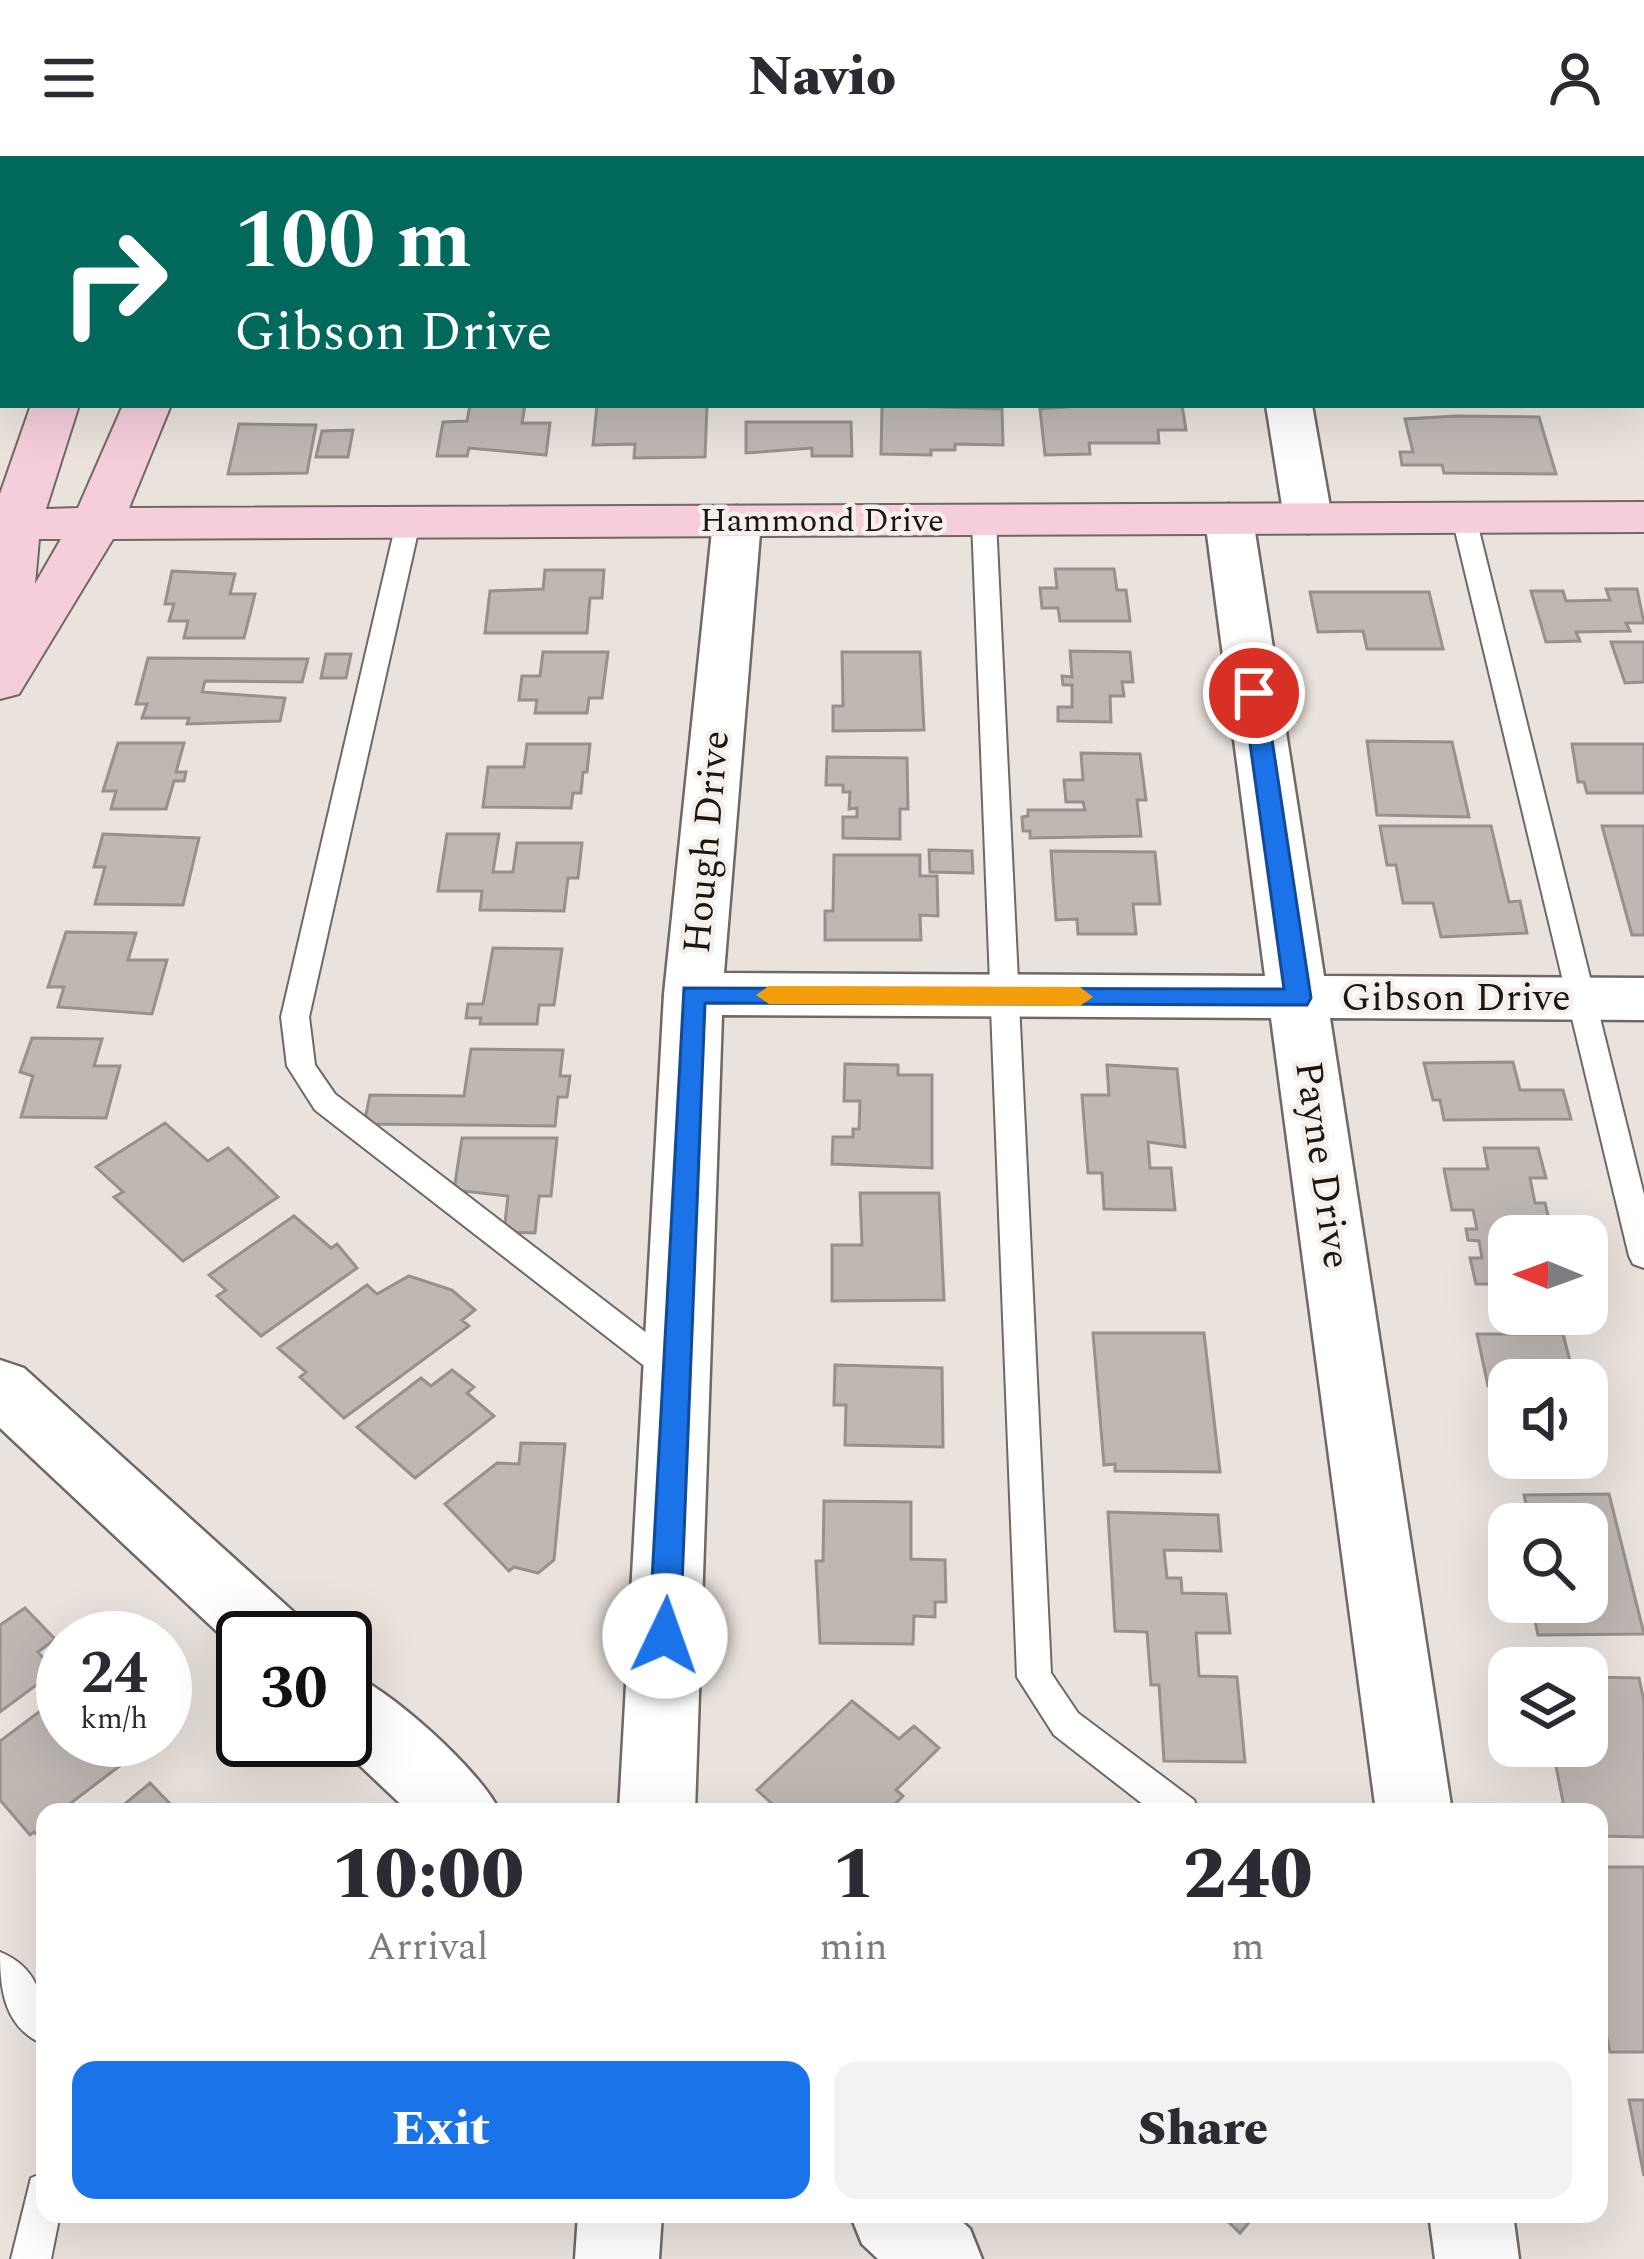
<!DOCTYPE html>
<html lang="en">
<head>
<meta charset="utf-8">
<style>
	body { margin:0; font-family:Spectral,serif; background:#f2f2f3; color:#2b2b33; height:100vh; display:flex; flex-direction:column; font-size:45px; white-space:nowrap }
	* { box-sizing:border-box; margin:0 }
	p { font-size:39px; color:#7c7c81 }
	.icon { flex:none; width:66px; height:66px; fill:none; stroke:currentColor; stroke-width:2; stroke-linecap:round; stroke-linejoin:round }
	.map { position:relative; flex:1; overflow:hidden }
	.drawer { position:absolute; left:36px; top:1647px; width:1572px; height:420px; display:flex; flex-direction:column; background:#fff; border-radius:24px; box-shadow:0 12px 48px #0002 }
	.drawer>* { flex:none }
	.banner { position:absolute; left:0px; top:0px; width:1644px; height:252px; box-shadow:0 12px 48px #0002; background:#00695c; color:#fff; overflow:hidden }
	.needle { width:78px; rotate:271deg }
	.controls { position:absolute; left:1488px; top:1059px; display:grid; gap:24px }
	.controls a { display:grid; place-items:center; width:120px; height:120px; border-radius:24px; background:#fff; box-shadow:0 12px 48px #0002; font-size:60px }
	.speed { position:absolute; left:36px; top:1455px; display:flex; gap:24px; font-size:60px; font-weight:700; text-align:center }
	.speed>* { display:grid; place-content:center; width:156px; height:156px; border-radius:50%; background:#fff; box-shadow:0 12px 48px #0002; line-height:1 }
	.speed small { font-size:30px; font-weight:400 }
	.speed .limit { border:6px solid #111; border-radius:18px; background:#fff; color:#111 }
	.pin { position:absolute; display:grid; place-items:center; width:102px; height:102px; color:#fff; margin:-51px; border:6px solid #fff; border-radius:50%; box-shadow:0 3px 12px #0007 }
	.me { position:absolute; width:132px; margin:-66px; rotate:3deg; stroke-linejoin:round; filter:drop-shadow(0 0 9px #0008) }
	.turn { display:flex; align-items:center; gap:42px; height:252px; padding:0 36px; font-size:54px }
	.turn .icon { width:156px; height:156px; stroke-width:2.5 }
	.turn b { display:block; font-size:84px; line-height:102px }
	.eta { display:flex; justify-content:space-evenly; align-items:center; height:204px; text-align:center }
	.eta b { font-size:72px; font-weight:800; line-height:84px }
	.primary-button { display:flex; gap:24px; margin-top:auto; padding:24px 36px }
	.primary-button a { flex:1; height:138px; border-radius:24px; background:#1a73e8; color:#fff; font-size:48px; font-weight:800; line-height:138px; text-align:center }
	.primary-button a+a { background:#f2f2f3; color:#2b2b33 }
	header { display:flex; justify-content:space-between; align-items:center; height:156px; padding:0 36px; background:#fff; font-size:54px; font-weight:800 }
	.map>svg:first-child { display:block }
</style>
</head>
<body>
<header><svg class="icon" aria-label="menu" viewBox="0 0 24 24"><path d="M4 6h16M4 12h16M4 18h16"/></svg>Navio<svg class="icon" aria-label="person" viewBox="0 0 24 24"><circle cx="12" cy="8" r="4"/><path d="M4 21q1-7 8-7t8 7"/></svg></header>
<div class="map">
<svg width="1644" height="2103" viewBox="0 0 1644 2103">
	<rect width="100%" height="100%" fill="#eae2dc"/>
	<!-- building -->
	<path fill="#bfb7b2" stroke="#97908b" stroke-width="3" d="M 470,249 L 525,249 L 522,267 L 550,267 L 546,299 L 469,292 L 467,300 L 437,300 L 443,266 L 467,265 Z
		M 597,249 L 707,249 L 705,301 L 634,302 L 635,288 L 593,289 Z
		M 882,249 L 1002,253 L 1003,289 L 955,288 L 955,294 L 931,294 L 931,299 L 881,298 Z
		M 1091,249 L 1182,249 L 1186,274 L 1158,274 L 1159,287 L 1089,287 L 1090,298 L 1045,299 L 1040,253 Z
		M 1456,260 L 1539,261 L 1556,318 L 1444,317 L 1442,309 L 1402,309 L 1400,296 L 1413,296 L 1405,263 Z
		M 746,266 L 851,266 L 852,300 L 812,300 L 812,292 L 746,297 Z
		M 239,268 L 316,269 L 307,317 L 228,318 Z
		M 353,274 L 348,301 L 316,301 L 322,275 Z
		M 1055,413 L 1114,413 L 1117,434 L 1126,434 L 1130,465 L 1060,465 L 1058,452 L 1042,452 L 1040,432 L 1057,432 Z
		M 545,414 L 604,414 L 602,442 L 590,442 L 587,477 L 485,477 L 490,435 L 543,433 Z
		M 172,415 L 235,418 L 230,438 L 255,438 L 244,482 L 184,482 L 188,465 L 169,465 L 174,448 L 165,448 Z
		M 1606,433 L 1637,433 L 1644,467 L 1626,467 L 1630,475 L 1576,476 L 1580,485 L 1546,486 L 1531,435 L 1563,435 L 1566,445 L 1610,444 Z
		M 1310,436 L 1429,436 L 1443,493 L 1367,493 L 1363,475 L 1318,476 Z
		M 1611,486 L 1644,486 L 1644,526 L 1625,527 Z
		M 1070,495 L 1130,496 L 1133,526 L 1122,526 L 1124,540 L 1110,540 L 1111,566 L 1058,565 L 1058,551 L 1072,551 L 1072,529 L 1063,529 L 1062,520 L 1072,521 Z
		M 543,496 L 608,496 L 602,542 L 589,542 L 587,557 L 535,557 L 537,544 L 519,544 L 522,520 L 540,520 Z
		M 842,496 L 920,496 L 924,574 L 833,575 L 833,550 L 843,550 Z
		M 326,498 L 351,498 L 346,522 L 321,522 Z
		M 148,502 L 308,503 L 302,526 L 205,525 L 202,536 L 285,542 L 280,565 L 187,568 L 189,562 L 142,562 L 147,548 L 136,548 Z
		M 1367,585 L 1452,586 L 1469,661 L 1377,659 Z
		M 118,587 L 184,587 L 176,616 L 186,616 L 184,625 L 174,625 L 166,653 L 111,653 L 116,635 L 103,635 Z
		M 527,588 L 590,588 L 587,616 L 583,616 L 581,637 L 573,637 L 571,652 L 483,651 L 488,611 L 524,611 Z
		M 1572,588 L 1644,588 L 1644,637 L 1587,637 L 1584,626 L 1578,626 Z
		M 1081,597 L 1140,598 L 1146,644 L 1137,644 L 1141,680 L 1030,682 L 1030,675 L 1023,675 L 1022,661 L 1028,660 L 1028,654 L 1085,654 L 1083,646 L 1066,646 L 1064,624 L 1083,624 Z
		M 827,601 L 907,602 L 908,653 L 900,653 L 900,683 L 843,682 L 843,661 L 857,661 L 857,652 L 849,653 L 850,636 L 843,636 L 843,629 L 826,629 Z
		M 1380,670 L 1491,670 L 1509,746 L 1520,745 L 1527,777 L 1441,781 L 1433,747 L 1403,747 L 1396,709 L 1387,709 Z
		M 1602,670 L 1644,670 L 1644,779 L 1632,779 Z
		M 103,678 L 199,682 L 183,749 L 95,748 L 105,711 L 94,711 Z
		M 447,678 L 499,678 L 493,716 L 513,716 L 517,687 L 582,687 L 578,722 L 568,722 L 564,755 L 480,754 L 482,735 L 438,735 Z
		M 929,694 L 972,695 L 973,717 L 930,716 Z
		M 1051,695 L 1155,696 L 1160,748 L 1133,748 L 1136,778 L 1078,778 L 1077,763 L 1056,764 Z
		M 834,699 L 920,699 L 920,720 L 937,720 L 938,760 L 920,759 L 921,784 L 825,784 L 825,755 L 833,755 Z
		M 66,776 L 136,777 L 128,804 L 167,804 L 152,858 L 58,851 L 64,831 L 48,831 Z
		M 493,792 L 562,793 L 554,849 L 539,849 L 537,868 L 480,868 L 481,862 L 466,862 L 468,848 L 483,848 Z
		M 32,882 L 102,883 L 94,910 L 120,910 L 106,962 L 21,961 L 33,920 L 20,916 Z
		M 471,893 L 563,894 L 560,920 L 570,920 L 567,941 L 558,941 L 555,970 L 364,968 L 370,939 L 464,940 Z
		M 1513,906 L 1520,934 L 1563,934 L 1571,963 L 1444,964 L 1440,944 L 1433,944 L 1424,907 Z
		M 845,908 L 898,909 L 898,919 L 932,919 L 932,1012 L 832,1008 L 833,981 L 853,981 L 853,973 L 859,973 L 860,945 L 844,945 Z
		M 1107,909 L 1177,913 L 1185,991 L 1148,986 L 1150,1012 L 1171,1012 L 1175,1054 L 1104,1053 L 1102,1017 L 1088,1017 L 1082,939 L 1109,939 Z
		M 165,967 L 208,1005 L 228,992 L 278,1041 L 183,1105 L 114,1041 L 123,1036 L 96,1011 Z
		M 462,982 L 557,982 L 551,1040 L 539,1040 L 535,1077 L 504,1076 L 508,1040 L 454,1034 Z
		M 1484,992 L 1538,992 L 1546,1022 L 1530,1022 L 1535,1047 L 1545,1047 L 1553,1080 L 1509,1080 L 1509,1128 L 1476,1128 L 1470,1102 L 1482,1102 L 1479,1085 L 1468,1084 L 1466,1073 L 1477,1073 L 1473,1054 L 1452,1054 L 1444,1013 L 1488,1013 Z
		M 860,1037 L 939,1037 L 944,1144 L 832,1145 L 832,1089 L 862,1089 Z
		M 294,1060 L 331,1092 L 337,1088 L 357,1112 L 261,1180 L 217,1140 L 226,1134 L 209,1119 Z
		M 409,1120 L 452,1134 L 475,1154 L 462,1164 L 469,1170 L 344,1262 L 300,1221 L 306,1216 L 278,1192 L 367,1129 L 377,1138 Z
		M 1093,1177 L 1204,1177 L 1220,1316 L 1115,1315 L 1115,1308 L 1104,1309 Z
		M 1477,1178 L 1563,1178 L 1575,1224 L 1509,1224 L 1509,1268 L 1498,1231 L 1488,1230 Z
		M 835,1209 L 942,1212 L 943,1291 L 845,1289 L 846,1249 L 834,1249 Z
		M 452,1214 L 474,1231 L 467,1237 L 494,1260 L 415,1322 L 357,1271 L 421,1222 L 431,1230 Z
		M 1499,1283 L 1509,1283 L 1509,1302 L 1576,1302 L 1578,1310 L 1505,1310 Z
		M 521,1287 L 565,1288 L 554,1404 L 538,1417 L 514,1411 L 509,1415 L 445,1348 L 497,1307 L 519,1308 Z
		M 1609,1338 L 1644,1478 L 1538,1479 L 1531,1446 L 1587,1446 L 1587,1368 L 1531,1368 L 1524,1339 Z
		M 824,1345 L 911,1346 L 911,1403 L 945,1404 L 946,1446 L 935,1446 L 935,1461 L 914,1460 L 913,1488 L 820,1487 L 816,1405 L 823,1405 Z
		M 1108,1356 L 1218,1359 L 1221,1395 L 1164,1394 L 1167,1422 L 1181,1422 L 1182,1437 L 1226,1438 L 1230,1477 L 1196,1477 L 1199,1520 L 1237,1521 L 1245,1606 L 1164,1605 L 1159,1529 L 1151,1529 L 1147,1476 L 1115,1475 Z
		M 25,1452 L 55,1483 L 38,1496 L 55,1515 L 0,1556 L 0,1469 Z
		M 1587,1521 L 1639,1522 L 1644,1545 L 1644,1681 L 1599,1680 L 1599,1656 L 1565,1656 L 1554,1600 L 1573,1600 L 1571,1590 L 1587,1590 Z
		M 63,1538 L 63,1584 L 134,1584 L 142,1593 L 59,1656 L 45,1656 L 41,1683 L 34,1676 L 30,1679 L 0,1644 L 0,1585 Z
		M 852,1545 L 899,1583 L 914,1570 L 939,1592 L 896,1634 L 903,1640 L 887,1656 L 781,1656 L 757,1634 Z
		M 150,1627 L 178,1656 L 115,1656 Z
		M 1599,1711 L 1644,1711 L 1644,1896 L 1610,1896 L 1599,1843 L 1599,1807 L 1606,1807 L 1604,1796 L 1599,1796 Z
		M 1629,1944 L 1644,1944 L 1644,2020 Z
		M 1220,2058 L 1256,2058 L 1240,2077 Z"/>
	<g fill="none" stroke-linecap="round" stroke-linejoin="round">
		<defs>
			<path id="lane" d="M 1464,355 L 1476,362 L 1644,1039 L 1644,1112 L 1633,1108 L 1629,1100 L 1452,362 Z
				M 984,357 L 996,364 L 1051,1517 L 1078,1557 L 1194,1644 L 1199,1656 L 1153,1656 L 1054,1579 L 1017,1521 L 972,364 Z
				M 408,360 L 420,367 L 309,861 L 315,909 L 335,938 L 687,1208 L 692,1217 L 687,1226 L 676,1230 L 665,1226 L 315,954 L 287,910 L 281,861 L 396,367 Z
				M 0,1796 C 42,1813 45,1849 45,1889 C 4,1872 0,1834 0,1796 Z
				M 45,2016 L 45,2058 L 60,2058 L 51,2103 L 11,2103 L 31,2022 Z"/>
			<path id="street" d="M 1226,0 L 1268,0 L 1269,3 L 1227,3 Z
				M 0,33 L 3,33 L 3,59 L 0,59 Z
				M 1266,249 L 1312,249 L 1332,362 L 1325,372 L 1308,377 L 1291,372 L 1284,362 Z
				M 1229,348 L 1246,353 L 1253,363 L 1324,820 L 1644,822 L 1644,864 L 1330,862 L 1452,1656 L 1376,1656 L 1271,862 L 722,859 L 695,1656 L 619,1656 L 664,838 L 713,365 L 720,355 L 737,350 L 754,355 L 761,365 L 724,817 L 1265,820 L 1205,363 L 1212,353 Z
				M 0,1204 L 24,1212 L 298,1460 L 309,1482 L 243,1482 L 243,1500 L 0,1272 Z
				M 345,1515 C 388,1531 481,1615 500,1656 L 409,1656 L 333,1584 L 345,1584 Z
				M 578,2058 L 662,2058 L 659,2103 L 575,2103 Z
				M 850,2058 L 954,2058 L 970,2073 L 982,2103 L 878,2103 L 862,2088 Z
				M 1429,2058 L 1513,2058 L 1519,2103 L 1435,2103 Z"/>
			<path id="secondary" d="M 31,249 L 79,249 L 46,353 L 78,352 L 123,249 L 171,249 L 129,352 L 1644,346 L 1644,376 L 113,383 L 19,538 L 0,543 L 0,338 ZM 39,383 L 61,383 L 35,428 Z"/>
		</defs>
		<!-- lane casing -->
		<use href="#lane" stroke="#6f6863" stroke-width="4"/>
		<!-- street casing -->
		<use href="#street" stroke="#6f6863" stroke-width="5"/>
		<!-- secondary casing -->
		<use href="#secondary" stroke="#6f6863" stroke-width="4"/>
		<!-- lane -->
		<use href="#lane" fill="#fff" fill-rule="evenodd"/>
		<!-- street -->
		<use href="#street" fill="#fff" fill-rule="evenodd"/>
		<!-- secondary -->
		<use href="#secondary" fill="#f5cddb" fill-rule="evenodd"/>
	</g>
	<!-- route -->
	<path fill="#1a73e8" stroke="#114b97" stroke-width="3" d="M 1254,530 L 1265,537 L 1311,842 L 1307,849 L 705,847 L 680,1480 L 676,1490 L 665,1494 L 654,1490 L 649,1480 L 684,832 L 1284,833 L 1243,537 Z"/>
	<!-- slow -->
	<path fill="#f59e0b" d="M 769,830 L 1080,831 L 1093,841 L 1080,850 L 769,848 L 756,839 Z"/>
	<g text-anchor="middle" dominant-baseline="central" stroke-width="9" stroke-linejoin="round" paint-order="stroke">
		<!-- far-street labels -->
		<g font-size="33" fill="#191614" stroke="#f7efe9">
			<text x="822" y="365">Hammond Drive</text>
		</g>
		<!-- street labels -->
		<g font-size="39" fill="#191614" stroke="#f7efe9">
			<text transform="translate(707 686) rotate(-85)">Hough Drive</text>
			<text x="1456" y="842">Gibson Drive</text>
			<text transform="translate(1322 1009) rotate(82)">Payne Drive</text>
		</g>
	</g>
</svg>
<div class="controls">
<a><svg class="needle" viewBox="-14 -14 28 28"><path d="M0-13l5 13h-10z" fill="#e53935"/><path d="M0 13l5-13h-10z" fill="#7c7c81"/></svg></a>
<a><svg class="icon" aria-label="sound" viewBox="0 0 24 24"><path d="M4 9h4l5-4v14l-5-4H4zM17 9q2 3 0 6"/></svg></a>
<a><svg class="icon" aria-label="search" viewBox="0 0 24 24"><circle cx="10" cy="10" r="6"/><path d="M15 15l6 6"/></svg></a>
<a><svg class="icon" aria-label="layers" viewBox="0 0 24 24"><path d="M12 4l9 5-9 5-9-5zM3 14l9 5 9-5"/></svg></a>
</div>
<div class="speed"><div>24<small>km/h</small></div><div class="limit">30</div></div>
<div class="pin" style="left:1254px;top:537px;background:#d93025"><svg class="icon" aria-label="arrive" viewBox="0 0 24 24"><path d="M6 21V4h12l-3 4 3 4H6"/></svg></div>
<svg class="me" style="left:665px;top:1480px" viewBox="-20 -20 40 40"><circle r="19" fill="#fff"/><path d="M0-13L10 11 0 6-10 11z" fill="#1a73e8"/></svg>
<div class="banner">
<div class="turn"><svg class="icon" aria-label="right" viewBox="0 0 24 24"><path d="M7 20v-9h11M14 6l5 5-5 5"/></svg><div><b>100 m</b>Gibson Drive</div></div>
</div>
<section class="drawer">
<div class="eta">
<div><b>10:00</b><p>Arrival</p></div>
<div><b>1</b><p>min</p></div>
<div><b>240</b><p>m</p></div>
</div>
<div class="primary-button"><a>Exit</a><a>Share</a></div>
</section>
</div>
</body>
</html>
